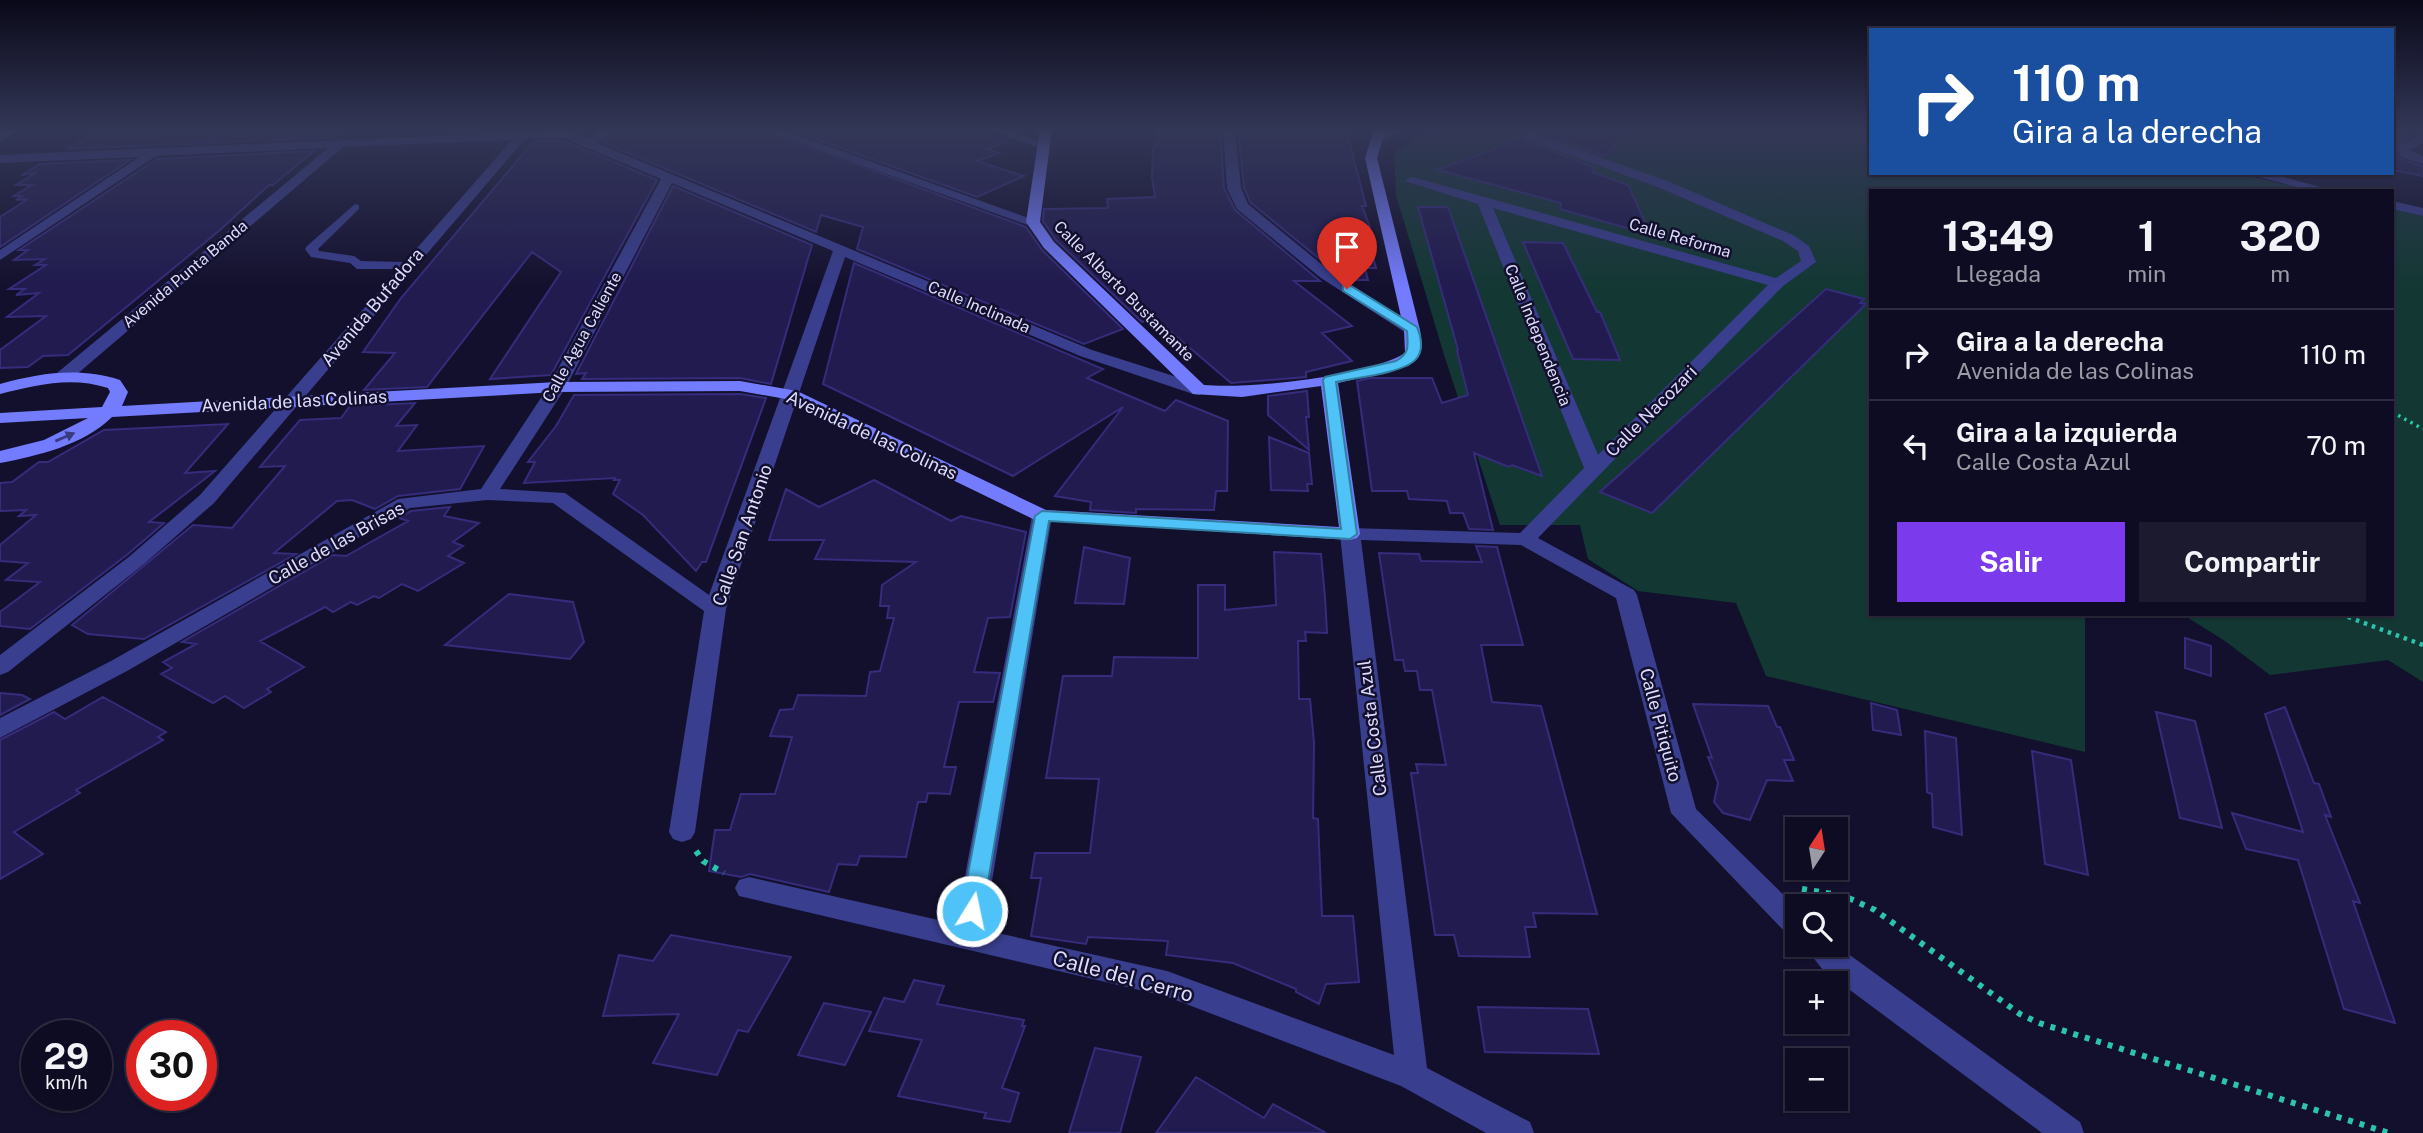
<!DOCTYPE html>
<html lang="es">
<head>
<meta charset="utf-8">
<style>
	body { margin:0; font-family:"Public Sans",sans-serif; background:#1c1a2f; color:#f1f3f6; height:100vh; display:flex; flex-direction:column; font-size:26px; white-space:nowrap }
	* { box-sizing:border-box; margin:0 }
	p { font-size:23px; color:#9b9ba5 }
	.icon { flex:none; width:38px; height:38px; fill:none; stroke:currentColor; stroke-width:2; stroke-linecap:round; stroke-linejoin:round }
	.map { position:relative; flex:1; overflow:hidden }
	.sheet { position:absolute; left:1869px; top:189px; width:525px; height:427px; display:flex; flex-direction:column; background:#0e0c22; border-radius:0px; box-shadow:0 2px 5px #0004,0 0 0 2px #2e2c40 }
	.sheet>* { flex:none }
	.top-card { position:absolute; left:1869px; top:28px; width:525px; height:147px; border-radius:0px; box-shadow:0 2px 5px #0004,0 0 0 2px #2e2c40; background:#1a4fa0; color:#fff; overflow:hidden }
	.needle { width:46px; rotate:12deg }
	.tools { position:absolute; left:1785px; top:817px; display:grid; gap:14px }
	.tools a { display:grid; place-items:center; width:63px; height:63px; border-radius:0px; background:#0e0c22; box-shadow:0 2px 5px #0004,0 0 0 2px #2e2c40; font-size:35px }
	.speed { position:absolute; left:21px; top:1020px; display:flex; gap:14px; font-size:35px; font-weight:700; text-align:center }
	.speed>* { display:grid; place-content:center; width:91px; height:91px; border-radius:50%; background:#0e0c22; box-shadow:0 2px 5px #0004,0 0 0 2px #2e2c40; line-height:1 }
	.speed small { font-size:18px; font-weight:400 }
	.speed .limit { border:10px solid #d22; background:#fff; color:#111 }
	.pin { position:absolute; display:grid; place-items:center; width:60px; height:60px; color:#fff; margin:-72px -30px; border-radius:50% 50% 50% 0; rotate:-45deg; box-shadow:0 0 7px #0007 }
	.pin .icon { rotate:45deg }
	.me { position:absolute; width:77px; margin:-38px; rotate:10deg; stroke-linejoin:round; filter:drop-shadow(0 0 5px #0008) }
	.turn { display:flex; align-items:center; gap:24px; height:147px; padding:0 28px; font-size:32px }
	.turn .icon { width:91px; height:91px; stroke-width:2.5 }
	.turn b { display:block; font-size:49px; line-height:60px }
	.eta { display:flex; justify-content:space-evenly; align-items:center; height:119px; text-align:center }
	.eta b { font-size:42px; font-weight:700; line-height:49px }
	.button { display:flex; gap:14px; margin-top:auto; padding:14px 28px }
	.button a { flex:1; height:80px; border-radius:0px; background:#7c3aed; color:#fff; font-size:28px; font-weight:700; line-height:80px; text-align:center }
	.button a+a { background:#1c1a2f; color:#f1f3f6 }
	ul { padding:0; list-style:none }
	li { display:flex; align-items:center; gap:21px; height:91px; padding:0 28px; border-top:2px solid #2e2c40 }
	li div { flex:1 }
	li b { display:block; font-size:26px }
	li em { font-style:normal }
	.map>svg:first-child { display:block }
</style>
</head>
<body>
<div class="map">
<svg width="2423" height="1133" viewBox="0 0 2423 1133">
	<rect width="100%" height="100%" fill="#13102d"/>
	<!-- green -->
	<path fill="#133833" d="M 1432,129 L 1871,129 L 1871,173 L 2235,173 L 2311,191 L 1871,191 L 1871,614 L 2085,614 L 2085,752 L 1766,676 L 1736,603 L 1638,591 L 1588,559 L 1580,525 L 1500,525 L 1445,358 L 1396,195 L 1394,152 Z
		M 2392,209 L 2423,216 L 2423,682 L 2388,660 L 2270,675 L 2225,641 L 2182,614 L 2392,614 Z"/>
	<!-- building -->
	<path fill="#211b4f" stroke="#352c7c" stroke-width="2" d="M 102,129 L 305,129 L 302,132 L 340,130 L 331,138 L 66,149 Z
		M 618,129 L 760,129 L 1026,227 L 1042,250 L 1123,329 L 1084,344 L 857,249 L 863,227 L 821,215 L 816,232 L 602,142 Z
		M 788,129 L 964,129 L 1006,142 L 987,149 L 999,153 L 977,161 L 1024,176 L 977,197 Z
		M 1158,129 L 1220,129 L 1224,188 L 1235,210 L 1320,281 L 1294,281 L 1352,326 L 1322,333 L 1352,361 L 1306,372 L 1306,377 L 1231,383 L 1155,318 L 1142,322 L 1056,240 L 1043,221 L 1044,209 L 1108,208 L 1107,199 L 1155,197 L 1152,177 L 1153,146 L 1157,146 Z
		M 1238,129 L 1346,129 L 1366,206 L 1362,206 L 1370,227 L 1365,227 L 1376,268 L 1365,268 L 1368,280 L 1349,280 L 1333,270 L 1250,202 L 1244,187 Z
		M 1546,129 L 1628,129 L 1606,156 L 1542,134 Z
		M 2392,132 L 2411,137 L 2398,144 L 2395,150 L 2400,159 L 2423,166 L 2423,176 L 2392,170 Z
		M 1522,138 L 1525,141 L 1596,168 L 1592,172 L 1628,185 L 1651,235 L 1560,209 L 1561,203 L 1438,170 Z
		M 534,141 L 564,141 L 657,180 L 551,375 L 490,379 L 561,272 L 532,252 L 427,387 L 364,390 L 395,353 L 363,352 L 401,298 Z
		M 314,151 L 273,185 L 269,185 L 220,230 L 68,355 L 43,356 L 28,367 L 0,368 L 0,350 L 46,316 L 7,317 L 39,293 L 16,295 L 25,289 L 9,289 L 46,265 L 35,265 L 45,259 L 14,260 L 28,250 L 19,250 L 157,159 Z
		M 130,160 L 0,247 L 0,217 L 28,199 L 16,200 L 22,196 L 14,196 L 32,185 L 16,185 L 36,173 L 21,175 L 40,164 Z
		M 673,186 L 812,245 L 771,384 L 740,378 L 582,379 L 586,373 L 576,374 Z
		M 1418,207 L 1448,207 L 1542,476 L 1512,465 L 1509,467 L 1474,453 L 1493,530 L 1469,529 L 1463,513 L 1450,513 L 1447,501 L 1409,499 L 1407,491 L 1372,491 L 1357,381 L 1370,378 L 1432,378 L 1442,403 L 1468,395 L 1457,351 L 1458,350 Z
		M 1523,242 L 1563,243 L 1597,312 L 1600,312 L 1620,360 L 1573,359 Z
		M 854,263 L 1103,369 L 1087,378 L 1165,411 L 1176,400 L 1228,421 L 1227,491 L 1216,491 L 1214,510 L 1136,509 L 1136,513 L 1090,510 L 1091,502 L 1055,496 L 1123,407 L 1013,476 L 823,384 Z
		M 1826,289 L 1864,299 L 1860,303 L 1866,304 L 1652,513 L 1600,492 Z
		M 1307,391 L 1309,417 L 1306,417 L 1309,450 L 1268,415 L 1268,396 Z
		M 740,394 L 766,398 L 706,562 L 702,562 L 696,571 L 643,515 L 613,494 L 620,480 L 614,480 L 615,478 L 524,483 L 535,462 L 528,462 L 556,426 L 574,395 Z
		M 415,403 L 396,426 L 417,425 L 398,451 L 484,446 L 460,489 L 398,496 L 375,509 L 352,500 L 337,501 L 274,553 L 296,554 L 144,639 L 88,634 L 72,625 L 193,525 L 232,528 L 285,466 L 260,467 L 300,420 L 341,418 L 350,406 Z
		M 228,424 L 185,473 L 215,471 L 149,522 L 164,523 L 128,554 L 30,629 L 0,626 L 0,612 L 40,582 L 6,580 L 28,563 L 0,561 L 0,545 L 36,515 L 19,516 L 26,510 L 0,511 L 0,483 L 12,482 L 39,462 L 48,462 L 104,430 Z
		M 1269,437 L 1309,453 L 1312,484 L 1307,484 L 1308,491 L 1271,490 Z
		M 874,480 L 951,521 L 961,516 L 1026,532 L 1010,617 L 988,618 L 974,672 L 1000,673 L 993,702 L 959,702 L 944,767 L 956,767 L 950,794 L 928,793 L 926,802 L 918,802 L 906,857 L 860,856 L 857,865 L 838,864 L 829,892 L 750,874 L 741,877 L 709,871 L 715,830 L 730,830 L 741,794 L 775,794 L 792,737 L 770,736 L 780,710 L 793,709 L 798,695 L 866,696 L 870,672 L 880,671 L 894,618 L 887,618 L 889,606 L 880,606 L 882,585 L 916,562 L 815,559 L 824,540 L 769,540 L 786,489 L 819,507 Z
		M 450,507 L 444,516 L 479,523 L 453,542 L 463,546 L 448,556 L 464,563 L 418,591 L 402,584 L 379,598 L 374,596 L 357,605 L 351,602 L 333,612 L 325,607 L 260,641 L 304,667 L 267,689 L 271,692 L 244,708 L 225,696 L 213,703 L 161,674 L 172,668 L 163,662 L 196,644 L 182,642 L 333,555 L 346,556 L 408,521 L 399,518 L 411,511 Z
		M 1476,546 L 1497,547 L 1523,645 L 1481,645 L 1492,702 L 1541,706 L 1597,914 L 1533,913 L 1536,927 L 1525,927 L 1530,957 L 1459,956 L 1454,935 L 1435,935 L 1411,773 L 1418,773 L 1416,764 L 1446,765 L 1432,690 L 1420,690 L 1417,671 L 1405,671 L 1403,660 L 1395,660 L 1379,553 L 1419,554 L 1421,561 L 1482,562 Z
		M 1084,547 L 1130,558 L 1124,604 L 1075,603 Z
		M 1274,552 L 1321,554 L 1325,597 L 1327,633 L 1305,632 L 1306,641 L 1298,641 L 1299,699 L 1310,699 L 1314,743 L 1313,818 L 1318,819 L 1322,916 L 1353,916 L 1359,982 L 1326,984 L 1319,1004 L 1296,992 L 1296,989 L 1233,963 L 1166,955 L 1168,941 L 1088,937 L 1086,944 L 1031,936 L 1041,878 L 1031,878 L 1035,853 L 1090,853 L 1099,779 L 1046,778 L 1063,676 L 1112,676 L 1114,657 L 1198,658 L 1198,585 L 1225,585 L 1225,610 L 1276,605 Z
		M 509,594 L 573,602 L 584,642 L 570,659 L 445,645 Z
		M 2185,638 L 2211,646 L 2211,676 L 2185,668 Z
		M 0,693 L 22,695 L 30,699 L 0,715 Z
		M 103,697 L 166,732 L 158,737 L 163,740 L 76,790 L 80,793 L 14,832 L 43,854 L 0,879 L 0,740 L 54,712 L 65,719 Z
		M 1871,703 L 1897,710 L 1901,735 L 1873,730 Z
		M 1693,704 L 1768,706 L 1777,727 L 1780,727 L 1794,760 L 1784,760 L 1793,781 L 1767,780 L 1750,820 L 1723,813 L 1714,802 L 1718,783 L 1708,757 L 1712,758 Z
		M 2285,707 L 2314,783 L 2319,784 L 2331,817 L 2325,815 L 2360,903 L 2353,901 L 2395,1023 L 2344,1009 L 2298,860 L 2246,849 L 2232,813 L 2303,832 L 2265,714 Z
		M 2156,712 L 2195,721 L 2222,828 L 2180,818 Z
		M 1925,731 L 1956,738 L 1962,835 L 1933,827 L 1932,794 L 1927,792 Z
		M 2032,751 L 2071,760 L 2088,875 L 2045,864 Z
		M 671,935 L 791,957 L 748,1032 L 738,1030 L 717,1075 L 653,1063 L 679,1014 L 603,1016 L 619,955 L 653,961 Z
		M 914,980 L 944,986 L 937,1004 L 1024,1020 L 1022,1026 L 1025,1026 L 1002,1088 L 1019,1093 L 1010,1122 L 984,1118 L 986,1113 L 898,1096 L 922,1040 L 869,1031 L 884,998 L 904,1002 Z
		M 824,1003 L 871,1012 L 845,1065 L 798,1055 Z
		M 1478,1007 L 1588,1009 L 1599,1054 L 1485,1052 Z
		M 1095,1048 L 1141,1057 L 1120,1133 L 1069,1133 Z
		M 1196,1077 L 1264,1118 L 1273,1104 L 1326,1133 L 1156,1133 Z"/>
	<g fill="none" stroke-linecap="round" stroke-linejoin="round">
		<!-- path-far2 -->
		<path stroke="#2bc5ae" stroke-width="3.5" stroke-dasharray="2.5 4.5" stroke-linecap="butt" d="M 2392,412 L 2423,429"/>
		<!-- path-far1 -->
		<path stroke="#2bc5ae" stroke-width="4.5" stroke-dasharray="3.5 5" stroke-linecap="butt" d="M 2340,614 L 2423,645"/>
		<!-- path -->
		<path stroke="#2bc5ae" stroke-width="6" stroke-dasharray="5 7" stroke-linecap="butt" d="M 696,851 L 703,861 L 724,873
			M 1802,889 L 1844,896 L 1875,910 L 2020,1014 L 2039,1023 L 2389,1133"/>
		<!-- lane -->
		<path fill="#393e8e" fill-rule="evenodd" d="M 355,204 L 359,205 L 359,209 L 318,249 L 319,251 L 354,256 L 361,261 L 407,262 L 413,266 L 411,269 L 357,269 L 350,263 L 311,257 L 305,249 L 307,246 Z"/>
		<!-- street -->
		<path fill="#393e8e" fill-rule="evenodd" d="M 6,129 L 21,129 L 0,142 L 0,133 Z
			M 548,129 L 565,129 L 588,139 L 601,129 L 615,129 L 597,143 L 1092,350 L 1205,386 L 1208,390 L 1199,395 L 1193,394 L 1080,356 L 845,257 L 726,609 L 695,832 L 691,839 L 682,842 L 673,839 L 669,832 L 704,611 L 553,503 L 487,500 L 410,508 L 127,671 L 0,738 L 0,718 L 111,661 L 398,499 L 481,489 L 548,387 L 661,179 L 564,138 L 525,139 L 214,503 L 144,564 L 8,672 L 0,675 L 0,655 L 130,556 L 200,495 L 512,140 L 343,147 L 69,381 L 63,382 L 54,377 L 57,373 L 328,148 L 156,156 L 0,260 L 0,250 L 139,157 L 0,163 L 0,155 L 550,131 ZM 672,183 L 833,251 L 709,595 L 565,493 L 500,489 L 566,387 Z
			M 762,129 L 780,129 L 1040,222 L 1033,226 L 1028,225 Z
			M 987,129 L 1006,129 L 1050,145 L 1040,148 Z
			M 1223,129 L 1235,129 L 1241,188 L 1248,204 L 1331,272 L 1418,327 L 1420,330 L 1418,333 L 1406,333 L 1321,278 L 1237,209 L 1227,188 Z
			M 1390,129 L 1407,129 L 1381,142 L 1371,139 Z
			M 1530,129 L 1543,129 L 1538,135 L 1670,182 L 1793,235 L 1809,246 L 1816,262 L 1783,286 L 1538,538 L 1634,590 L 1637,595 L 1696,809 L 1797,908 L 1797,938 L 1787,934 L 1671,813 L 1616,598 L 1521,545 L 1361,540 L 1427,1068 L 1530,1122 L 1534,1133 L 1486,1133 L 1401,1086 L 1165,996 L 739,896 L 735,888 L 739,880 L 749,877 L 956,924 L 1032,516 L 1035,512 L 1049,512 L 1052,516 L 984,930 L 1167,971 L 1394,1055 L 1340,534 L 1343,530 L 1350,528 L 1520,533 L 1584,468 L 1478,204 L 1405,181 L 1411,177 L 1416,178 L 1776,278 L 1801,261 L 1798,251 L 1783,241 L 1660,188 L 1526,139 L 1524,136 ZM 1493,208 L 1768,285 L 1598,455 Z
			M 2423,134 L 2423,143 L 2410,150 L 2423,156 L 2423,164 L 2401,157 L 2397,149 L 2399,146 Z
			M 2245,173 L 2269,173 L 2335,191 L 2311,191 Z
			M 2392,201 L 2423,208 L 2423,216 L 2392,209 Z
			M 1803,945 L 1836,945 L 2080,1122 L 2084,1133 L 2042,1133 L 1823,970 Z"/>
		<!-- secondary -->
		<path fill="#737cff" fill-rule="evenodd" d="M 1040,129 L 1052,129 L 1040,222 L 1054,242 L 1204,385 C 1250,389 1367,377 1405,353 L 1404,330 L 1365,158 L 1374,129 L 1386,129 L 1377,158 L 1420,330 C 1423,347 1424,356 1408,366 L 1338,383 L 1360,534 L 1357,538 L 1350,540 L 1035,520 L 786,399 L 740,391 L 557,392 L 112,417 C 84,445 37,456 0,463 L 0,451 L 44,440 L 88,418 L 0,423 L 0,413 L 102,407 L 110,392 L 108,388 C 71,376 36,385 0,394 L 0,384 C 41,373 79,367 120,380 L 128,392 L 122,406 L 557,382 L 740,381 L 797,391 L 1046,510 L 1339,527 L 1321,386 L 1242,397 L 1193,394 L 1044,248 L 1026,222 Z"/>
	</g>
	<!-- one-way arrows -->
	<defs><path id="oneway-solid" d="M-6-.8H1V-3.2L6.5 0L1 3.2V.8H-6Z" transform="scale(1.75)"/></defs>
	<use fill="#393b81" href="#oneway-solid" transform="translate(65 437) rotate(-23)"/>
	<!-- sky -->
	<linearGradient id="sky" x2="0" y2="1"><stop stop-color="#0a0919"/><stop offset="0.45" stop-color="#333757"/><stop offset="1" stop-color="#333757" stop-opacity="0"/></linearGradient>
	<rect width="2423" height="288" fill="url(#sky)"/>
	<!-- route -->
	<path fill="#4fc3f7" stroke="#337fa1" stroke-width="2" d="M 1343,286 L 1351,286 L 1417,327 C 1421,336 1424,351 1416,359 C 1405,373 1354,378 1336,382 L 1357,534 L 1350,539 L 1049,521 L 983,911 L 980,917 L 972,920 L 965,917 L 961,911 L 1035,516 L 1042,511 L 1341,529 L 1323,380 L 1325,377 L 1396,361 C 1410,353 1408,346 1407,331 L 1343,291 Z"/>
	<g text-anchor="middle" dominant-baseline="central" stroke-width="5" stroke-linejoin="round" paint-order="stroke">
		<!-- far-street labels -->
		<g font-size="16" fill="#dddcff" stroke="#13102d">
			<text transform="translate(1680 238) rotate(16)">Calle Reforma</text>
			<text transform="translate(185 274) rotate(-40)">Avenida Punta Banda</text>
			<text transform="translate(1124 291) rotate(45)">Calle Alberto Bustamante</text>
			<text transform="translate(979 307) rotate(23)">Calle Inclinada</text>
			<text transform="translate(1538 335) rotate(68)">Calle Independencia</text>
			<text transform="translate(582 337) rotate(-61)">Calle Agua Caliente</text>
		</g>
		<!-- street labels -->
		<g font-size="18" fill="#dddcff" stroke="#13102d">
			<text transform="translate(372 307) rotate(-50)">Avenida Bufadora</text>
			<text transform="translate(294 401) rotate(-3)">Avenida de las Colinas</text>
			<text transform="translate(1651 411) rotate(-45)">Calle Nacozari</text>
			<text transform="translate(872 435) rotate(25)">Avenida de las Colinas</text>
			<text transform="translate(742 535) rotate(-71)">Calle San Antonio</text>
			<text transform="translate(336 543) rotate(-29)">Calle de las Brisas</text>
			<text transform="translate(1661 725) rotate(75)">Calle Pitiquito</text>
			<text transform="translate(1372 728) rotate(-97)">Calle Costa Azul</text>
		</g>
		<!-- near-street labels -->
		<g font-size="21" fill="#dddcff" stroke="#13102d">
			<text transform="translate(1123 976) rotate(15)">Calle del Cerro</text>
		</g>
	</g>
</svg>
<div class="tools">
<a><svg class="needle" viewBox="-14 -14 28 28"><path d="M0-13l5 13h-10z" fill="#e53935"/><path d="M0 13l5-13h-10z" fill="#9b9ba5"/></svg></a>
<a><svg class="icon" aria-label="search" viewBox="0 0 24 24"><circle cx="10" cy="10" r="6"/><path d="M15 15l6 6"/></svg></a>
<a>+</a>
<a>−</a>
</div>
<div class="speed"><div>29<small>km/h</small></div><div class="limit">30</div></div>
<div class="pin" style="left:1347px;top:289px;background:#d93025"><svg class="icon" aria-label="arrive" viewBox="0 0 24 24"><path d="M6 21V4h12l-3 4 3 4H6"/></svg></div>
<svg class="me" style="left:972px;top:911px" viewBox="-20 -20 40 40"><circle r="17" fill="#4fc3f7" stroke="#fff" stroke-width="3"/><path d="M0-11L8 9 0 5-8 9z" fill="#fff"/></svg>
<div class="top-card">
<div class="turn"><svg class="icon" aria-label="right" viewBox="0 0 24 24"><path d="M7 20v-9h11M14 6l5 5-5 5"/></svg><div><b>110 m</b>Gira a la derecha</div></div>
</div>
<section class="sheet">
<div class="eta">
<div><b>13:49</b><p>Llegada</p></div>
<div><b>1</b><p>min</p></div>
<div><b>320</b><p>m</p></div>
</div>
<ul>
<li><svg class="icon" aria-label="right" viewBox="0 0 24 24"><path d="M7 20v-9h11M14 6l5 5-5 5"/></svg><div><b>Gira a la derecha</b><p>Avenida de las Colinas</p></div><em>110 m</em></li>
<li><svg class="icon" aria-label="left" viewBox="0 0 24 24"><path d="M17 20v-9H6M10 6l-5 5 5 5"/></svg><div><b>Gira a la izquierda</b><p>Calle Costa Azul</p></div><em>70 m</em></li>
</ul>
<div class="button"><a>Salir</a><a>Compartir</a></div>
</section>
</div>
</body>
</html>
